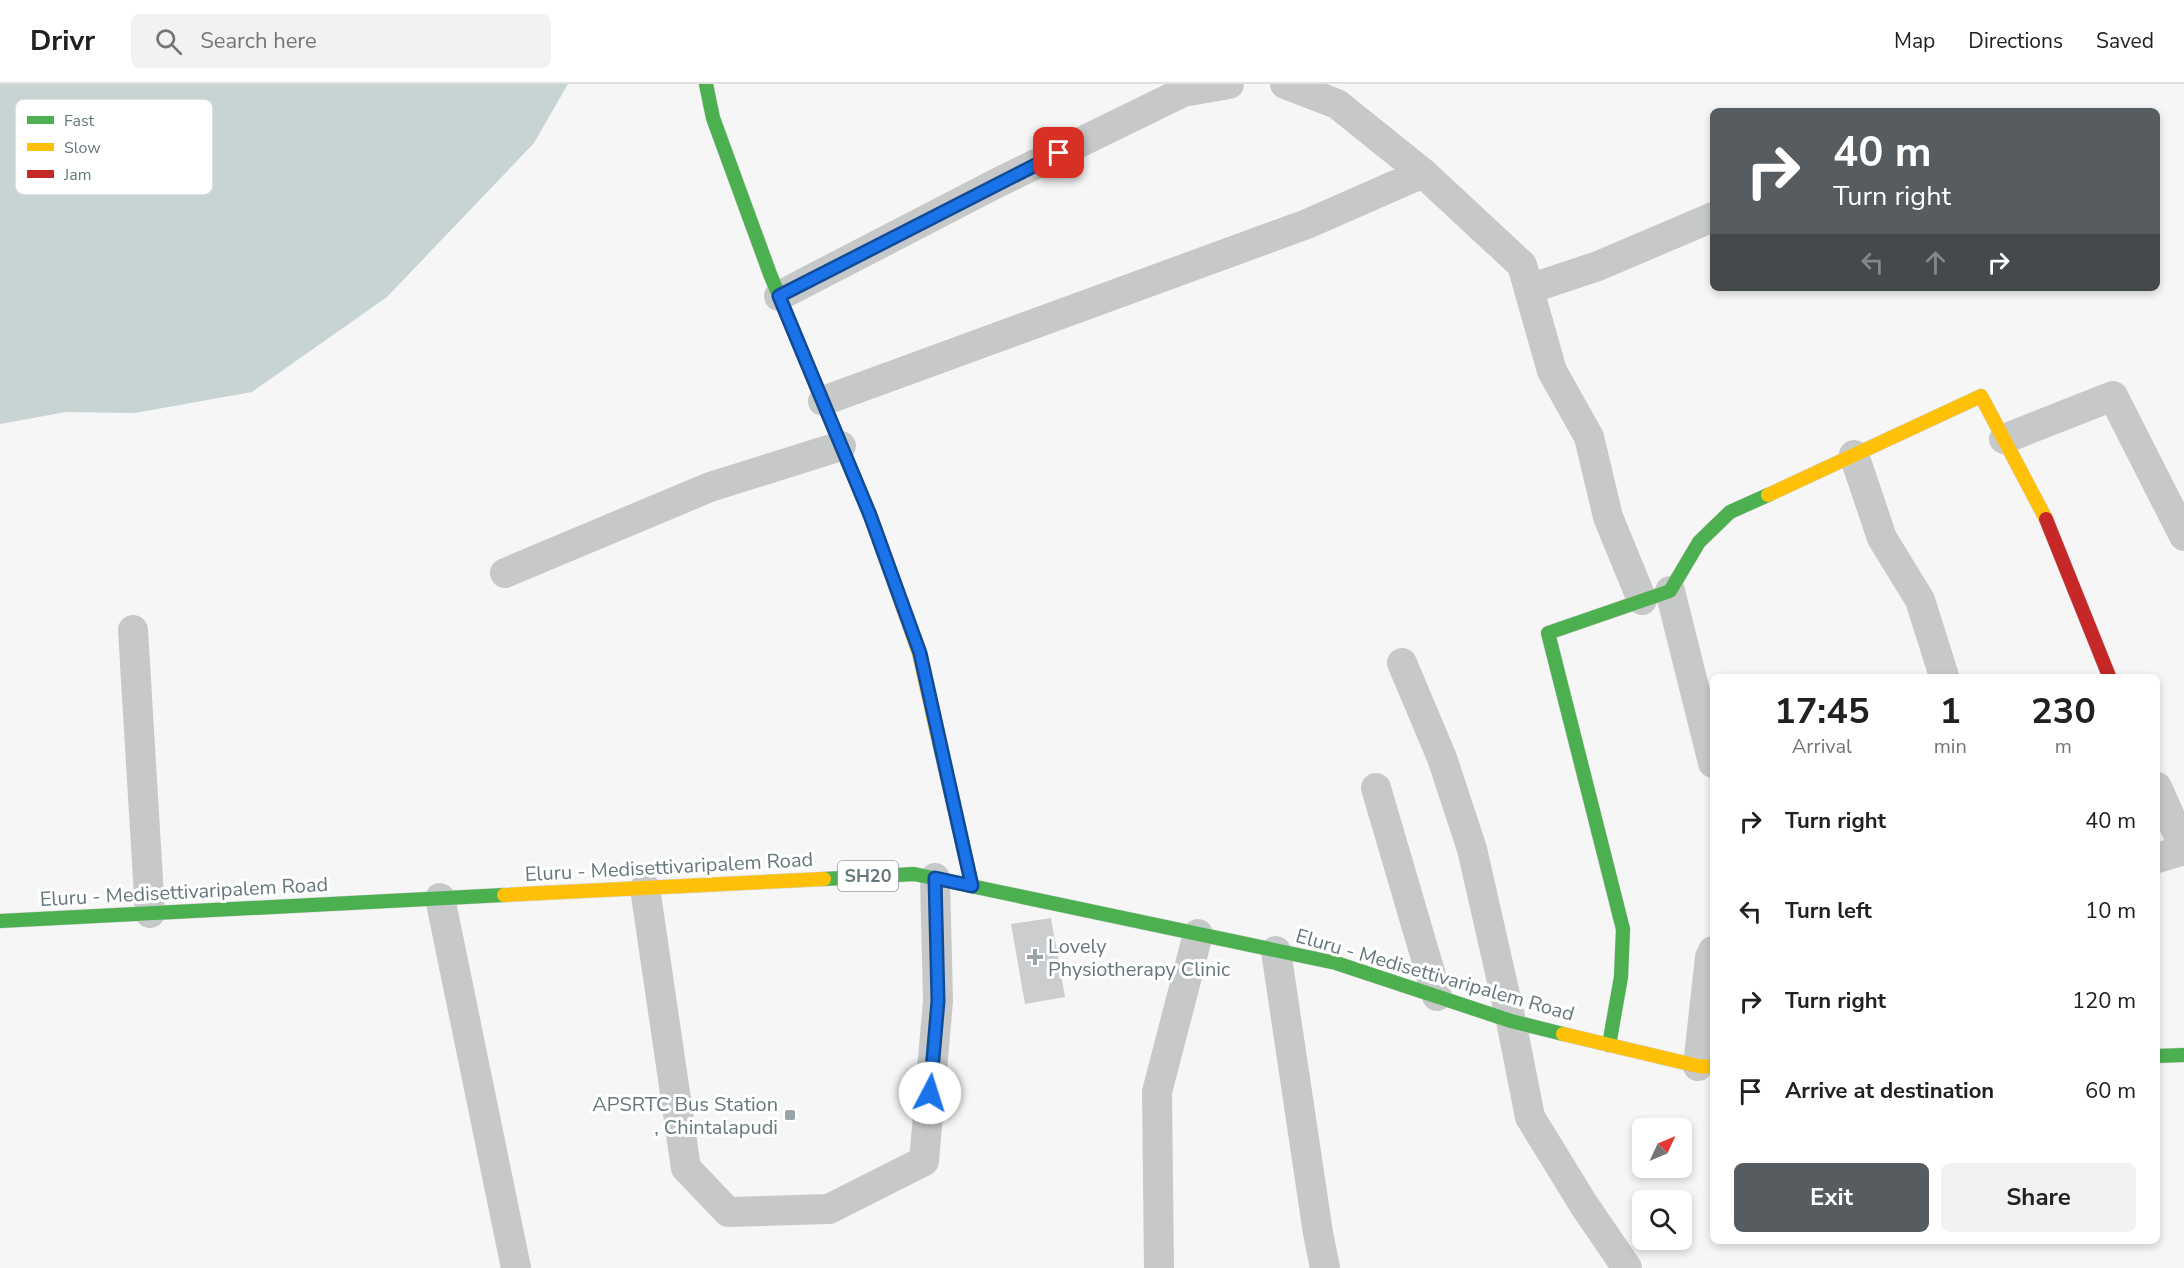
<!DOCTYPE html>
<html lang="en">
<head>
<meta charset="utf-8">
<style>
	body { margin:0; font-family:"Nunito Sans",sans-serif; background:#f2f2f2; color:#202124; height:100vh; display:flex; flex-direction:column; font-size:22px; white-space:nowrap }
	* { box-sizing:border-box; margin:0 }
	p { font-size:20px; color:#757577 }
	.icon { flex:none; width:33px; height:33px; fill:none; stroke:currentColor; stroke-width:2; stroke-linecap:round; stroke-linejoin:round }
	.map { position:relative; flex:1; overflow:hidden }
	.sheet { position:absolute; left:1710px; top:590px; width:450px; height:570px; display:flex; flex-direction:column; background:#fff; border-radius:9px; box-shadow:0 3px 9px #0003 }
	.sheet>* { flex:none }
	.top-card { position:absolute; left:1710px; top:24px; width:450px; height:183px; border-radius:9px; box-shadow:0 3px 9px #0003; background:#565c5f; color:#fff; overflow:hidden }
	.needle { width:39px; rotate:46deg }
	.fabs { position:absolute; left:1632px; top:1034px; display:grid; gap:12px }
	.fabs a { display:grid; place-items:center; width:60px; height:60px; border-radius:9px; background:#fff; box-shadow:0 3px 9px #0003; font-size:30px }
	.pin { position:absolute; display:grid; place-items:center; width:51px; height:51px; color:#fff; margin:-26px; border-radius:12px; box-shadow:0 3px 9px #0006 }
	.me { position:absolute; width:66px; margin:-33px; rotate:5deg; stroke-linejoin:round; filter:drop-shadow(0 0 4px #0008) }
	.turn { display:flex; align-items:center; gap:21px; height:126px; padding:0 24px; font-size:27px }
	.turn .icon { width:78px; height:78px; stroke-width:2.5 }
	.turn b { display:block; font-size:42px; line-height:51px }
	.lanes { display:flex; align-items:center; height:57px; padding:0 24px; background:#0003; justify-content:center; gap:30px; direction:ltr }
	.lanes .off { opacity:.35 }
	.eta { display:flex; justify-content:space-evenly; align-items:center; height:102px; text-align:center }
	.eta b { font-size:36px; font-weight:700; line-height:42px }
	.action { display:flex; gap:12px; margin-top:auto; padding:12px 24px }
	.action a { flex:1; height:69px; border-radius:9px; background:#565c5f; color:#fff; font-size:24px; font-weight:700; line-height:69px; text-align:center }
	.action a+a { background:#f2f2f2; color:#202124 }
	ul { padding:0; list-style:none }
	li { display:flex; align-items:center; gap:18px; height:90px; padding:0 24px }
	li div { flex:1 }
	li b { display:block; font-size:22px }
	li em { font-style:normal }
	header { display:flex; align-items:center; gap:36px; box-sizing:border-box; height:84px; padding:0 30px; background:#fff; border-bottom:2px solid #e0e0e0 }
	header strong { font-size:28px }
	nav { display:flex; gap:33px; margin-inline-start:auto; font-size:21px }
	.search { width:420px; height:54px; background:#f2f2f2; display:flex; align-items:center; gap:15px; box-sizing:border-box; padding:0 21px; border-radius:9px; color:#757577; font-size:22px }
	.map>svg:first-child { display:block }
</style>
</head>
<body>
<header>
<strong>Drivr</strong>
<div class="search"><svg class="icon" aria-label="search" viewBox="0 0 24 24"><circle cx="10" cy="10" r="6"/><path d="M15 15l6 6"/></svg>Search here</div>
<nav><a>Map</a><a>Directions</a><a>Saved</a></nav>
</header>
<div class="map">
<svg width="2184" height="1184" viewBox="0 0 2184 1184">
	<rect width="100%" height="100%" fill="#f6f6f6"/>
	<!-- water -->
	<path fill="#c8d3d4" d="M 0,0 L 568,0 L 534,59 L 387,213 L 252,308 L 135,329 L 66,328 L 0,340 Z"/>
	<!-- building -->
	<path fill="#cbcdce" d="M 1051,834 L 1065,913 L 1025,920 L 1011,840 Z"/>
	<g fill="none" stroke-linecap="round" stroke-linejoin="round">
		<defs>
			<path id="fast" d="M 706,0 L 713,34 L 770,190 L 841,362
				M 939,658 L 972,802
				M 824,795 L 914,790 L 1336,879 L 1511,937 L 1563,950
				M 0,837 L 504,811
				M 1609,961 L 1621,893 L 1623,845 L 1548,549 L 1670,507 L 1699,458 L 1730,428 L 1768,411
				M 2157,972 L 2184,971"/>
			<path id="slow" d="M 841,362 L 870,431 L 919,569 L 939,658
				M 1768,411 L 1981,312 L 2046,435
				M 504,811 L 824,795
				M 1563,950 L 1698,982 L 1713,983"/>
			<path id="jam" d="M 2046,435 L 2109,592"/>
		</defs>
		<!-- fast casing -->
		<use href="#fast" stroke="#d1d2d3" stroke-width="15"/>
		<!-- slow casing -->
		<use href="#slow" stroke="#d1d2d3" stroke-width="15"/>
		<!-- jam casing -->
		<use href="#jam" stroke="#d1d2d3" stroke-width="15"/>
		<!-- street -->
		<path stroke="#c7c9c9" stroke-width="30" d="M 1285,0 L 1337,20 L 1423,89 L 1522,181 L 1552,287 L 1589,353 L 1608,433 L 1642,516
			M 1529,205 L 1598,182 L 1713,133
			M 779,212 L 997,99 L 1183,8 L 1229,0
			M 823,317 L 1307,140 L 1423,89
			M 2004,355 L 2113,312 L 2184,452
			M 1854,371 L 1882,454 L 1920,516 L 1944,592
			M 505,489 L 710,403 L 841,362
			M 1670,507 L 1713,679
			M 133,546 L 150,829
			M 1402,579 L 1442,674 L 1472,765 L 1511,937 L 1530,1033 L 1584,1121 L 1627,1184
			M 2157,703 L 2184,764
			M 1376,704 L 1437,912
			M 2157,774 L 2184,766
			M 645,804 L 686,1084 L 728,1128 L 829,1125 L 924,1077 L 938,917 L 935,794
			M 440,814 L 516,1184
			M 1276,867 L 1318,1149 L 1325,1184
			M 1698,982 L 1710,873 L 1713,867
			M 1159,1184 L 1157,1008 L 1198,850"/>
		<!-- fast -->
		<use href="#fast" stroke="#4caf50" stroke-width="14"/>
		<!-- slow -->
		<use href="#slow" stroke="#ffc107" stroke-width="14"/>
		<!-- jam -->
		<use href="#jam" stroke="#c62828" stroke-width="14"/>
	</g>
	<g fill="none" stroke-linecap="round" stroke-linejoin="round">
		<defs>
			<path id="route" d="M 930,1009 L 938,917 L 935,794 L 972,802 L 920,569 L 870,431 L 779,212 L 1059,69"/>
		</defs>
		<!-- route casing -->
		<use href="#route" stroke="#114b97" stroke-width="15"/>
		<!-- route -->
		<use href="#route" stroke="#1a73e8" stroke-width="10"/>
	</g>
	<!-- markers -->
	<g fill="#98a4a7" stroke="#fff" stroke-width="2">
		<path d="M1032 864h6v6h6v6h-6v6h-6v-6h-6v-6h6z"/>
		<rect x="784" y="1025" width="12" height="12" rx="3"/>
	</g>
	<g text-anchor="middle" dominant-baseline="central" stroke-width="6" stroke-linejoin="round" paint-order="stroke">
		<!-- shield labels -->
		<rect fill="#fff" stroke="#93a0a4" stroke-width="1.5" x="838" y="777" width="60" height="30" rx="4.5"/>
		<g font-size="18" font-weight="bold" fill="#65787d">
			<text x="868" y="792">SH20</text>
		</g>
		<!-- street labels -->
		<g font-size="20" fill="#65787d" stroke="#fff">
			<text transform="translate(669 783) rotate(-3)">Eluru - Medisettivaripalem Road</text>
			<text transform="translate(184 808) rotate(-3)">Eluru - Medisettivaripalem Road</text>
			<text transform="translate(1435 891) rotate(16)">Eluru - Medisettivaripalem Road</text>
		</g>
		<!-- poi labels -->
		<g font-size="20" fill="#65787d" stroke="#fff" text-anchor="start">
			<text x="1048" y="862">Lovely<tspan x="1048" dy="23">Physiotherapy Clinic</tspan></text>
			<text x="778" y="1020" text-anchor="end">APSRTC Bus Station<tspan x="778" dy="23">, Chintalapudi</tspan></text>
		</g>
	</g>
	<!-- legend -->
	<rect x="15" y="15" width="198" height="96" rx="9" fill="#fff" stroke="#d1d6d8" stroke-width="1.5"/>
	<rect x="27" y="32" width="27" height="8" fill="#4caf50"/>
	<rect x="27" y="59" width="27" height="8" fill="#ffc107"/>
	<rect x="27" y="86" width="27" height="8" fill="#c62828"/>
	<g font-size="16" fill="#65787d">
		<text x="64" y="42">Fast</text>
		<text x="64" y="69">Slow</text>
		<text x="64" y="96">Jam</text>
	</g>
</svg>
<div class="fabs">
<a><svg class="needle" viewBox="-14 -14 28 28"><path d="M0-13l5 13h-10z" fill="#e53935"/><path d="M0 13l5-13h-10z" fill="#757577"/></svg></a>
<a><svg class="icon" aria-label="search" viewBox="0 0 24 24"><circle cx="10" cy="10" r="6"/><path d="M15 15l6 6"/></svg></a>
</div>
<div class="pin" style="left:1059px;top:69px;background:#d93025"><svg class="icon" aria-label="arrive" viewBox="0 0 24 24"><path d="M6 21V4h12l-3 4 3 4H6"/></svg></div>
<svg class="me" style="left:930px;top:1009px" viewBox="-20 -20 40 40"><circle r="19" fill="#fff"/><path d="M0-13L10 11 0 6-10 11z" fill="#1a73e8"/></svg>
<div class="top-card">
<div class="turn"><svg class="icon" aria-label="right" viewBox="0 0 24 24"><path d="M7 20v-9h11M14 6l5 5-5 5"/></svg><div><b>40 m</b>Turn right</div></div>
<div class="lanes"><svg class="icon off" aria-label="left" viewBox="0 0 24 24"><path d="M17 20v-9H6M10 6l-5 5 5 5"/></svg><svg class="icon off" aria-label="ahead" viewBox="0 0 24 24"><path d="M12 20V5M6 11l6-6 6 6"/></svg><svg class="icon" aria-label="right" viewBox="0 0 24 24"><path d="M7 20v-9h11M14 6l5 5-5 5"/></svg></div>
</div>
<section class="sheet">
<div class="eta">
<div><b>17:45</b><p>Arrival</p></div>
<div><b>1</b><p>min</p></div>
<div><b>230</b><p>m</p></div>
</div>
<ul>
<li><svg class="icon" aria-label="right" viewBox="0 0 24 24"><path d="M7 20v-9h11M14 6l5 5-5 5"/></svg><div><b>Turn right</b></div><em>40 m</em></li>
<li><svg class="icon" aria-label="left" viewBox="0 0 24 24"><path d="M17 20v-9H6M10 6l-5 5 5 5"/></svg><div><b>Turn left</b></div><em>10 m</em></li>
<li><svg class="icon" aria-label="right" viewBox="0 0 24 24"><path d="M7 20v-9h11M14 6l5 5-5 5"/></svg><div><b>Turn right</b></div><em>120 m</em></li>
<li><svg class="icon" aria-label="arrive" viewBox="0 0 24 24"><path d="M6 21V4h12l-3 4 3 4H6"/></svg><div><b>Arrive at destination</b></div><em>60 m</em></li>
</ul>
<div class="action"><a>Exit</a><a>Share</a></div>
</section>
</div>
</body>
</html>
